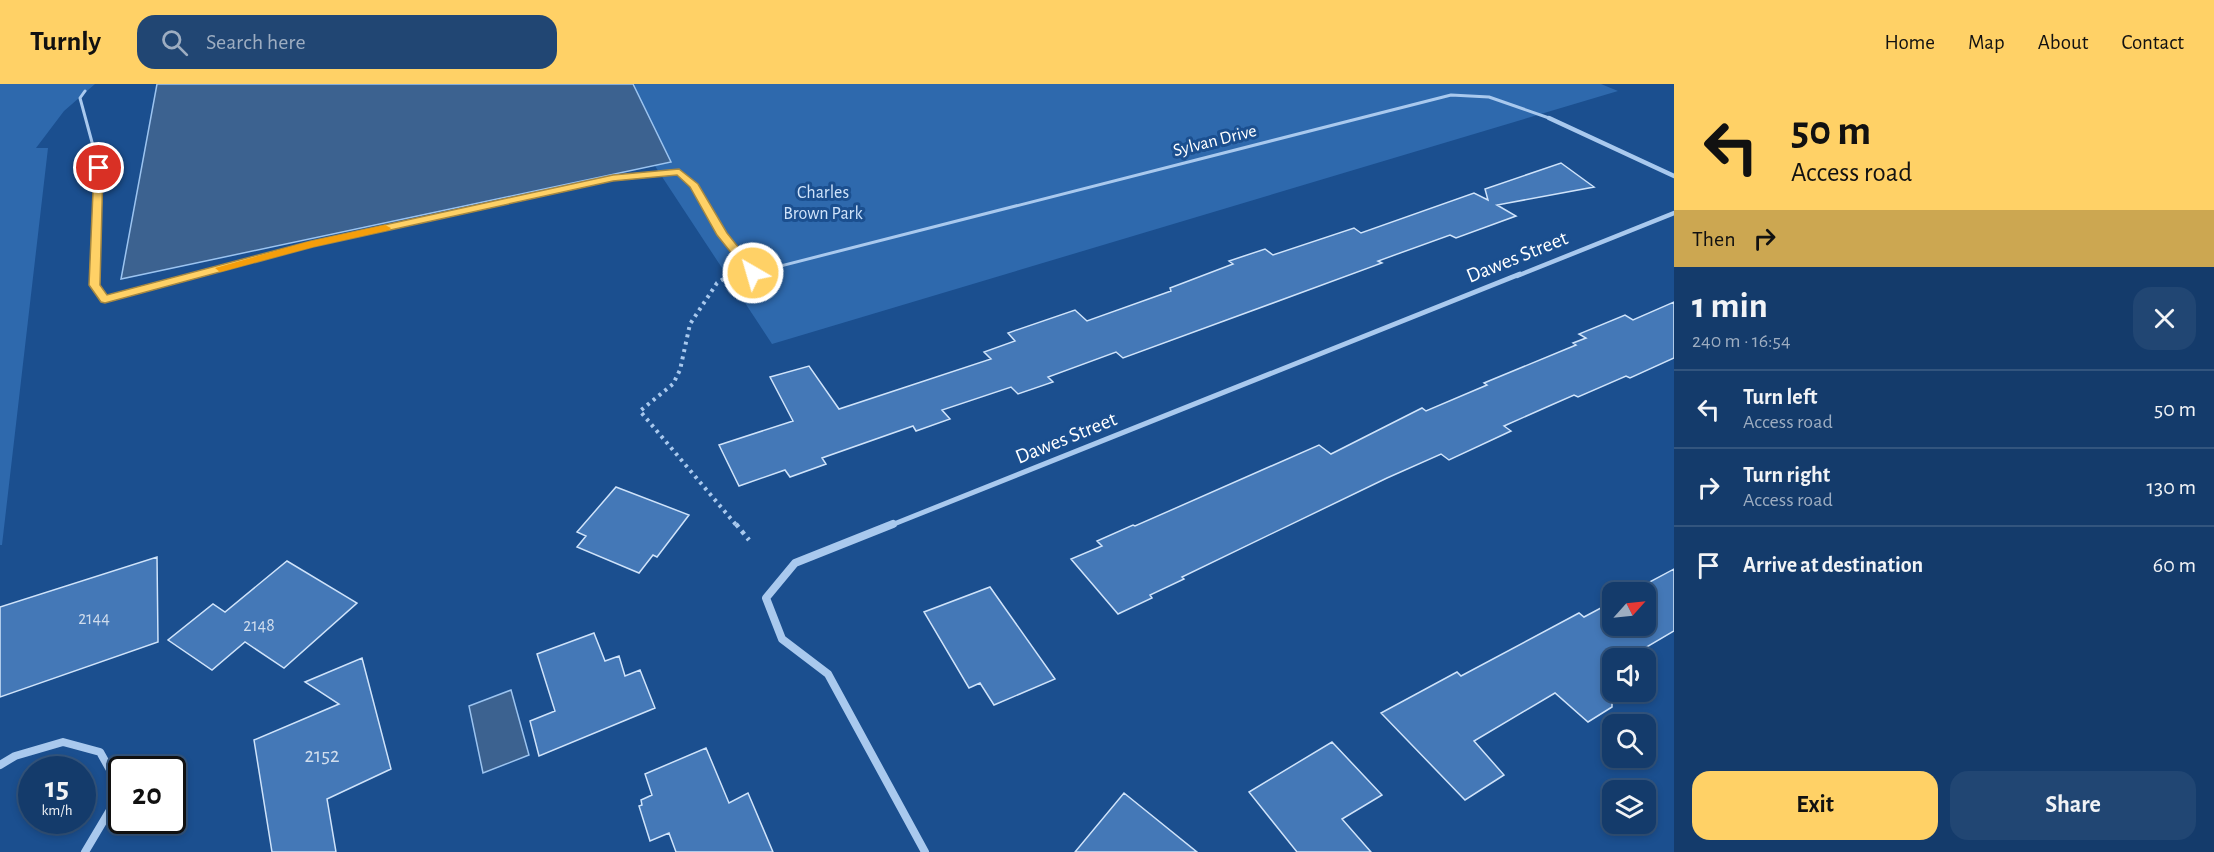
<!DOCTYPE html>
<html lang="en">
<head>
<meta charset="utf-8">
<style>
	body { margin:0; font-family:"Alegreya Sans",sans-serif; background:#214673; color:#f1f3f6; height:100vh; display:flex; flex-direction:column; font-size:22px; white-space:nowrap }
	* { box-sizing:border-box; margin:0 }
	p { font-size:20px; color:#9dadc1 }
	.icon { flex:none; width:33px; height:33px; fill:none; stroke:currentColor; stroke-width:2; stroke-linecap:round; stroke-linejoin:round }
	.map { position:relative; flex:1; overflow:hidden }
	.drawer { display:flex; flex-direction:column; background:#143b6b; width:540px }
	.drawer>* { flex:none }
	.top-card { background:#ffd166; color:#111; overflow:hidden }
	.needle { width:39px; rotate:63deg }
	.tools { position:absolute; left:1602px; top:498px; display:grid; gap:12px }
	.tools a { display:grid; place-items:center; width:54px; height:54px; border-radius:12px; background:#143b6b; box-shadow:0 3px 9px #0003,0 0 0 2px #33557e; font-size:30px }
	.speed { position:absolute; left:18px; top:672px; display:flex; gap:12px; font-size:30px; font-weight:700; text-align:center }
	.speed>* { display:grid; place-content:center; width:78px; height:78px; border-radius:50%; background:#143b6b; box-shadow:0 3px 9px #0003,0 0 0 2px #33557e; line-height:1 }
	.speed small { font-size:15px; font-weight:400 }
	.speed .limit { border:3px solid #111; border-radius:9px; background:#fff; color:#111 }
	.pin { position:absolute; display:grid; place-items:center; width:51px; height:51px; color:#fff; margin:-26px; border:3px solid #fff; border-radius:50%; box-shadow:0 2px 6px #0007 }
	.me { position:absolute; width:66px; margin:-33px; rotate:322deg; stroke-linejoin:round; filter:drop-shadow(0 0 4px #0008) }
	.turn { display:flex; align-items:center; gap:21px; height:126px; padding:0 18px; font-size:27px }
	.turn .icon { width:78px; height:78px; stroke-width:2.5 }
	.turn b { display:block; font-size:42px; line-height:51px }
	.then { display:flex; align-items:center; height:57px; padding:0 18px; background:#0003; gap:12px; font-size:22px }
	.round { display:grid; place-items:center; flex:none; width:63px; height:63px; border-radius:18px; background:#214673 }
	.overview { display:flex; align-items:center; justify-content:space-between; height:102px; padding:0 18px }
	h1 { font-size:36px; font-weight:700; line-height:45px }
	.action { display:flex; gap:12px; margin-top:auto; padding:12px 18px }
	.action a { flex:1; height:69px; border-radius:18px; background:#ffd166; color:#111; font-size:24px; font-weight:700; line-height:69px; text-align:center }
	.action a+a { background:#214673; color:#f1f3f6 }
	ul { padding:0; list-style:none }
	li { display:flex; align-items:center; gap:18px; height:78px; padding:0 18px; border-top:2px solid #33557e }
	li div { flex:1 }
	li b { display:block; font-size:22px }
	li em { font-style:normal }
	header { display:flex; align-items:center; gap:36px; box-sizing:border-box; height:84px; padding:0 30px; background:#ffd166; color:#111 }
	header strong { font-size:28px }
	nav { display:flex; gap:33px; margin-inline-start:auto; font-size:21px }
	.search { width:420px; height:54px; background:#214673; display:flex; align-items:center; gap:15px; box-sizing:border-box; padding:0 21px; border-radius:18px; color:#9dadc1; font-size:22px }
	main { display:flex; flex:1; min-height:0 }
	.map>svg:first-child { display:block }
</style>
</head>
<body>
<header>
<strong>Turnly</strong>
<div class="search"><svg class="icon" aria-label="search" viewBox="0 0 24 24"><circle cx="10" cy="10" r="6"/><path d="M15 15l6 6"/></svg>Search here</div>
<nav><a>Home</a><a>Map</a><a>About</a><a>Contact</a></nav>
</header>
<main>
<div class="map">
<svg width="1674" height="768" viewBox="0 0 1674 768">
	<rect width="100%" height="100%" fill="#1b4f8f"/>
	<!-- green -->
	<path fill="#2e69ad" d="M 0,0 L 95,0 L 64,27 L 36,64 L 48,64 L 2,461 L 0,461 Z
		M 635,0 L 1601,0 L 1618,7 L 772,260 L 605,6 Z"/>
	<!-- water -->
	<path fill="#3c6290" stroke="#9cc4f0" stroke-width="1.5" d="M 157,0 L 633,0 L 671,78 L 121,195 Z
		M 511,606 L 529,671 L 483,689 L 469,622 Z"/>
	<!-- building -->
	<path fill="#4478b7" stroke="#cfe3fa" stroke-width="1.5" d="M 1561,79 L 1594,103 L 1497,121 L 1516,132 L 1456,154 L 1450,151 L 1378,177 L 1382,179 L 1123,274 L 1116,268 L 1048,293 L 1053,298 L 1018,310 L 1011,303 L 942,326 L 950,335 L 916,347 L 913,342 L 822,374 L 826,380 L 790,393 L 785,386 L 739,402 L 719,361 L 793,337 L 770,293 L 809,282 L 839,325 L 991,275 L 984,268 L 1015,257 L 1008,249 L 1075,226 L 1087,237 L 1171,207 L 1170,204 L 1233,180 L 1229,177 L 1265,165 L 1273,171 L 1354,144 L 1361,149 L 1474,109 L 1488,116 L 1485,105 Z
		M 1674,218 L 1674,274 L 1630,294 L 1626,292 L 1578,313 L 1574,311 L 1549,322 L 1504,342 L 1511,347 L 1449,376 L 1441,370 L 1387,394 L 1182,493 L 1184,495 L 1150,511 L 1152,514 L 1118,530 L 1071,475 L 1102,462 L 1097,457 L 1133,441 L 1135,442 L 1319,361 L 1331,370 L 1422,324 L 1426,327 L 1487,301 L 1484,299 L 1576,261 L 1573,259 L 1586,254 L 1579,250 L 1625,231 L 1633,236 Z
		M 616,403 L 689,431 L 657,473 L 653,471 L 639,489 L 577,463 L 586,452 L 577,448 Z
		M 157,473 L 158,558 L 0,613 L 0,523 Z
		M 287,477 L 357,519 L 284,584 L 245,558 L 212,586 L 168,556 L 213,520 L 225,528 Z
		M 1674,485 L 1674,547 L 1628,574 L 1612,574 L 1612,623 L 1588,638 L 1555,609 L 1474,657 L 1504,691 L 1465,716 L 1381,629 L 1457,588 L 1461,592 L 1579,529 L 1584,533 L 1612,518 L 1612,542 L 1646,542 L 1646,508 L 1631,508 Z
		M 990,503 L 1055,595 L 994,621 L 980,599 L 969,604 L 924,528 Z
		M 594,549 L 605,577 L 619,572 L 625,592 L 640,586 L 655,624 L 539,672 L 530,637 L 555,627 L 537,570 Z
		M 362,574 L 391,685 L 327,715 L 336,768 L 272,768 L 254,656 L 339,620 L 305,598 Z
		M 1332,658 L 1382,711 L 1342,735 L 1371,768 L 1297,768 L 1249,708 Z
		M 706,664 L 729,719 L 748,709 L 773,768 L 676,768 L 669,749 L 650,757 L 639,722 L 642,721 L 641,716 L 652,711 L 645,690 Z
		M 1124,709 L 1197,768 L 1075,768 Z"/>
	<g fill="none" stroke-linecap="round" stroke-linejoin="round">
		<!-- path-far1 -->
		<path stroke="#a9c9ee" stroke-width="4" stroke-dasharray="3 4.5" stroke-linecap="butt" d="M 730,191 L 717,199 L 690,240 L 680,286 L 673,300 L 640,327 L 737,442"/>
		<!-- path -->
		<path stroke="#a9c9ee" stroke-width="4.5" stroke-dasharray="4 5" stroke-linecap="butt" d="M 736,440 L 749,456"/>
		<!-- service-far1 -->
		<path stroke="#a9c9ee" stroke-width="3" d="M 85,7 L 80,14 L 99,84 L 95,192
			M 192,192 L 311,160 L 613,94 L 679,88 L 694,102 L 723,151 L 753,189 L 1451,11 L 1489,13 L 1549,34"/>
		<!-- service -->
		<path stroke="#a9c9ee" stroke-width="4.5" d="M 95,190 L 95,201 L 105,215 L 198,190"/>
		<!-- minor-far2 -->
		<path stroke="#a9c9ee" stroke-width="4.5" d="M 1549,34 L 1674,92
			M 1517,192 L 1674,129"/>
		<!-- minor-far1 -->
		<path stroke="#a9c9ee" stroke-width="5" d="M 889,442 L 1520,190"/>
		<!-- minor -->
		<path stroke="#a9c9ee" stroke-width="8" d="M 893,440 L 795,479 L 766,514 L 782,555 L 828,590 L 925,768
			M 0,681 L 15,672 L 63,658 L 100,668 L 114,693 L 110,726 L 85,768"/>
	</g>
	<!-- route -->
	<path fill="#ffd166" stroke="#a68842" stroke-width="1.5" d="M 99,81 L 103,84 L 100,201 L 107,211 L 311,157 L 613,91 L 679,85 L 698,100 L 727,149 L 759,189 L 757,191 L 749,191 L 717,151 L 690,103 L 677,91 L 613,97 L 313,163 L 105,219 L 101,218 L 89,201 L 94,84 Z"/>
	<!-- slow -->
	<path fill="#f59e0b" d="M 385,141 L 391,144 L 389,146 L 313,163 L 220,188 L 215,184 L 307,158 Z"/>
	<g text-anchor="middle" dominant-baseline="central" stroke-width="6" stroke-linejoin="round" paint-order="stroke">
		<!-- far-street labels -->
		<g font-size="18" fill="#fff" stroke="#1b4f8f">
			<text transform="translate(1215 57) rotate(-14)">Sylvan Drive</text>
		</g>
		<!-- far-park labels -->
		<g font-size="18" fill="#cfe3fa" stroke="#1b4f8f">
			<text x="823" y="109">Charles<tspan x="823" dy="21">Brown Park</tspan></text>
		</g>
		<!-- number labels -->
		<g font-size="18" fill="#d0dded">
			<text x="94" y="535">2144</text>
			<text x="259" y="542">2148</text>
		</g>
		<!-- street labels -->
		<g font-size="21" fill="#fff" stroke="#1b4f8f">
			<text transform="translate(1517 173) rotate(-22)">Dawes Street</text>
			<text transform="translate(1066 354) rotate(-22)">Dawes Street</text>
		</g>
		<!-- near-number labels -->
		<g font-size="21" fill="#d0dded">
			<text x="322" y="671">2152</text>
		</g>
	</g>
</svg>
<div class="tools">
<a><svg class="needle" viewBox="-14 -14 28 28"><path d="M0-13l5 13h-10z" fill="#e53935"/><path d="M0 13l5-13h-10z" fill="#9dadc1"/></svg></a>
<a><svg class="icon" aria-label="sound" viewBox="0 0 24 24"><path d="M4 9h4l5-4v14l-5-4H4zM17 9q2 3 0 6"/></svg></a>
<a><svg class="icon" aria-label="search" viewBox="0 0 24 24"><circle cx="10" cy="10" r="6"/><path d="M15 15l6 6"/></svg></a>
<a><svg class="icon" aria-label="layers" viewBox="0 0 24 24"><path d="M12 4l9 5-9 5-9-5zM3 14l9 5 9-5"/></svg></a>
</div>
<div class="speed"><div>15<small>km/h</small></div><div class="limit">20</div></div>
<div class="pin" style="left:99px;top:84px;background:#d93025"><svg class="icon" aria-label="arrive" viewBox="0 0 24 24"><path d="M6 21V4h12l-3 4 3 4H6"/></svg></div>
<svg class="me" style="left:753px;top:189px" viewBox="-20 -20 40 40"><circle r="17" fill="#ffd166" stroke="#fff" stroke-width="3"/><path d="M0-11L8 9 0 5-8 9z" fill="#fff"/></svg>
</div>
<section class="drawer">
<div class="top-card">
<div class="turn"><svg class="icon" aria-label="left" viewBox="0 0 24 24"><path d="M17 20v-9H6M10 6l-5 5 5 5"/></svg><div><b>50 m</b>Access road</div></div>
<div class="then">Then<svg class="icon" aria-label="right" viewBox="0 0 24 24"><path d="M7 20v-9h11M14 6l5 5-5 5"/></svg></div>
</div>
<div class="overview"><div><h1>1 min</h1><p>240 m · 16:54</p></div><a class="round"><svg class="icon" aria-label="close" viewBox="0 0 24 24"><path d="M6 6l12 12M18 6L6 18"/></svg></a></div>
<ul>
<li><svg class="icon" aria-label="left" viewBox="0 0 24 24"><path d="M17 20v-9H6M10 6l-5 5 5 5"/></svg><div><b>Turn left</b><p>Access road</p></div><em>50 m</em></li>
<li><svg class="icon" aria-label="right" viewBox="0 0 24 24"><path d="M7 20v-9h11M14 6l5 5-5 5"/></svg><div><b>Turn right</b><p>Access road</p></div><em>130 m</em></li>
<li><svg class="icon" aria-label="arrive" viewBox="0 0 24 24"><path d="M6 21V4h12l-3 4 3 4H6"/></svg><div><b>Arrive at destination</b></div><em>60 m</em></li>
</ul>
<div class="action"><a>Exit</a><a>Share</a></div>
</section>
</main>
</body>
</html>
